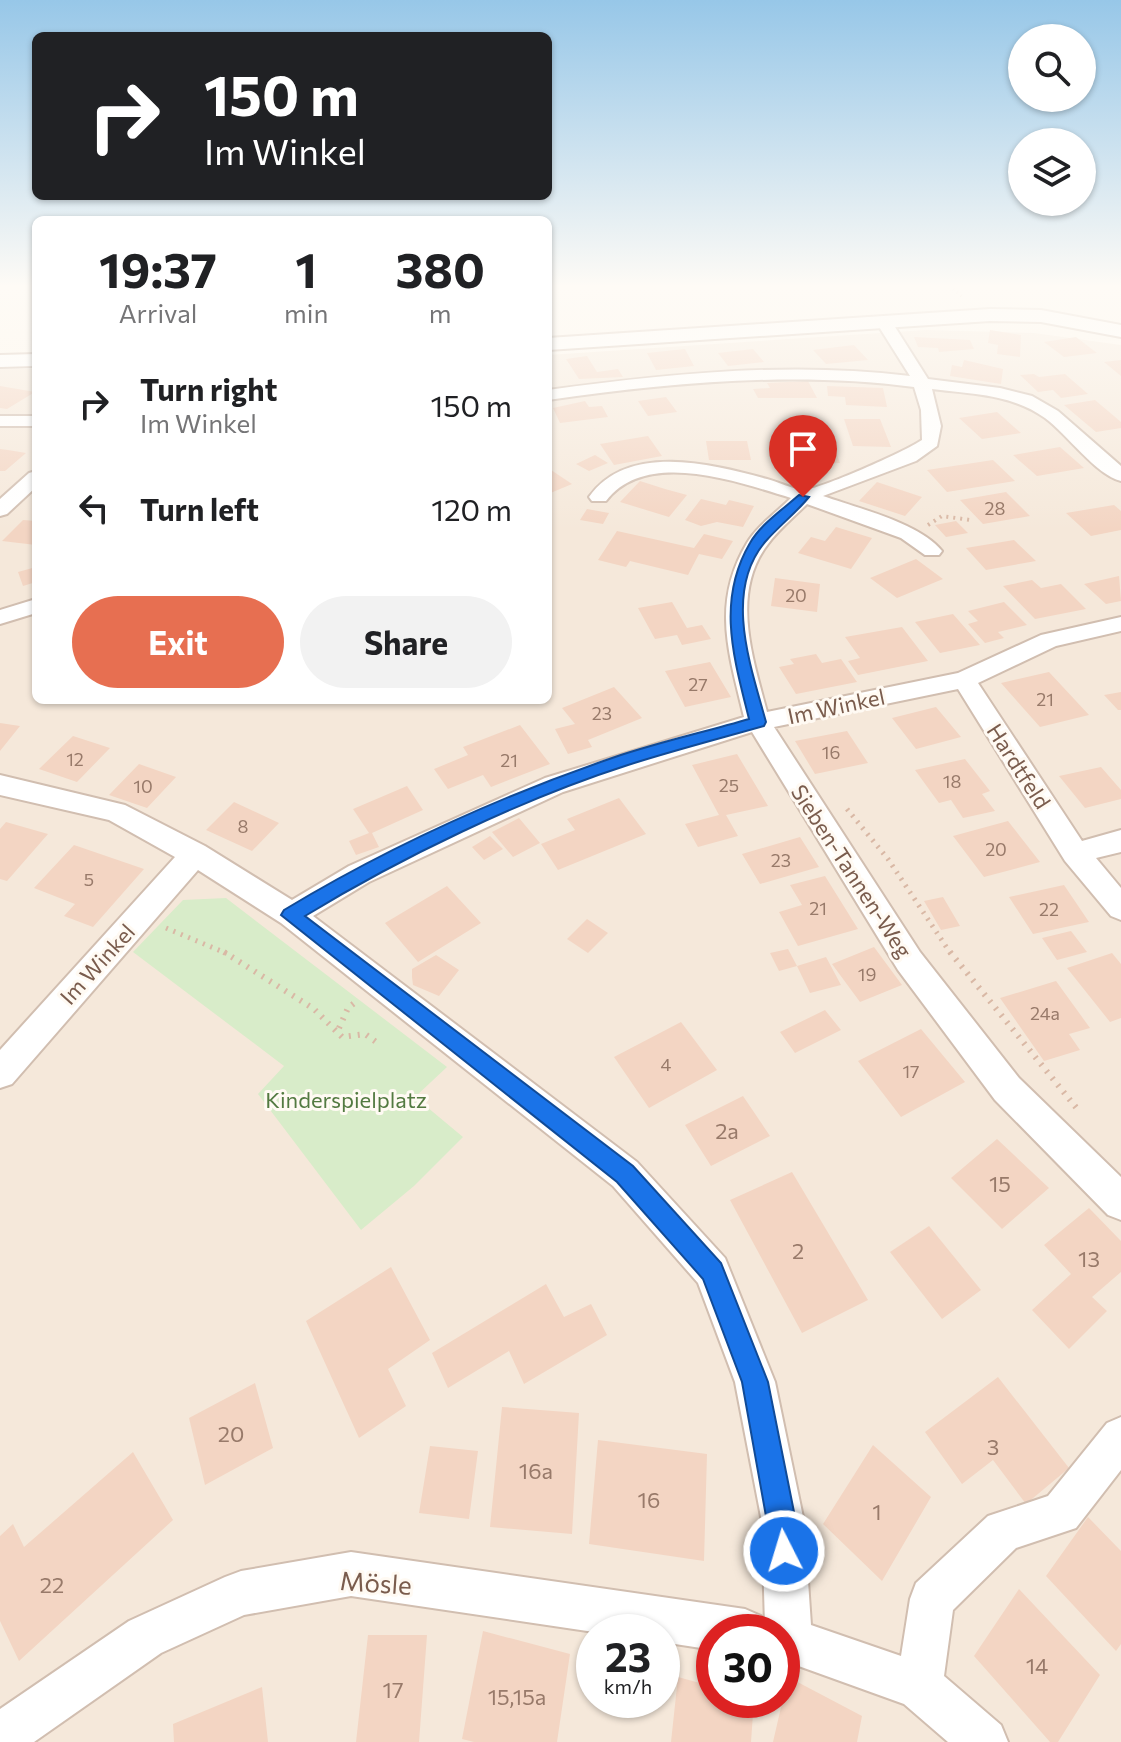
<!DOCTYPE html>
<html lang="en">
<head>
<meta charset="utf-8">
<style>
	body { margin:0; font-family:Commissioner,sans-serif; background:#f2f2f2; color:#202124; height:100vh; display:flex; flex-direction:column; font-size:30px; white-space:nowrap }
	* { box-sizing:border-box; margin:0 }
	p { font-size:26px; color:#757577 }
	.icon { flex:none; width:44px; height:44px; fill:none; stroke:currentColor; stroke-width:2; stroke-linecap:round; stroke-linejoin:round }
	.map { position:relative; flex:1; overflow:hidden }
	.sheet { position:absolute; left:32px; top:216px; width:520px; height:488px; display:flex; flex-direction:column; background:#fff; border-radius:12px; box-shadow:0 2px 6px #0004 }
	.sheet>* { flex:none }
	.hud { position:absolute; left:32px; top:32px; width:520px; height:168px; border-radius:12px; box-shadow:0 2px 6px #0004; background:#202124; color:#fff; overflow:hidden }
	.fabs { position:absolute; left:1008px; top:24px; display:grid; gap:16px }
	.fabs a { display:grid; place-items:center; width:88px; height:88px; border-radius:50%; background:#fff; box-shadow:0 2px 6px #0004; font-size:40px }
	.speed { position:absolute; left:576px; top:1614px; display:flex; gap:16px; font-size:40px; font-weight:700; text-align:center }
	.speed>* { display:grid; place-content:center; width:104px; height:104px; border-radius:50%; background:#fff; box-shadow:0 2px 6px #0004; line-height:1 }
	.speed small { font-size:20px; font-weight:400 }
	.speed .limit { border:12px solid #d22; background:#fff; color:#111 }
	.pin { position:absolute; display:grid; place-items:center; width:68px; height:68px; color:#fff; margin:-82px -34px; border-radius:50% 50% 50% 0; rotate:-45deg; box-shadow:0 0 8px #0007 }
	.pin .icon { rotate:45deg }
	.me { position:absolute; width:88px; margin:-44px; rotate:355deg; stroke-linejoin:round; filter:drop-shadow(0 0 6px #0008) }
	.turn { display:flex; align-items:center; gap:28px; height:168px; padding:0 40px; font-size:36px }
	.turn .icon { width:104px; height:104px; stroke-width:2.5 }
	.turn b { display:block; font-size:56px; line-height:68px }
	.eta { display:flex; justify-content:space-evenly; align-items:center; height:136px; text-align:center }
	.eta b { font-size:48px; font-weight:700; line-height:56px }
	.action { display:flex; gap:16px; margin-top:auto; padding:16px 40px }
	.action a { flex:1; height:92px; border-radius:48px; background:#e76f51; color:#fff; font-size:32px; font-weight:700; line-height:92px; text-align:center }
	.action a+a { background:#f2f2f2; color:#202124 }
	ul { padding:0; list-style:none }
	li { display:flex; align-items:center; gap:24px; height:104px; padding:0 40px }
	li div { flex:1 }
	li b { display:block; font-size:30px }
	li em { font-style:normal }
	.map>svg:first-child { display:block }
</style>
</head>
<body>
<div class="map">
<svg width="1121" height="1742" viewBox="0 0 1121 1742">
	<rect width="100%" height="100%" fill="#fdf6ec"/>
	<!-- residential -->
	<path fill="#f5e8da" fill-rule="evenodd" d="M 926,330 L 1034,333 L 1121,345 L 1121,1742 L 0,1742 L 0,369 L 36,369 L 36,700 L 548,700 L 548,355 ZM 594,1632 L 662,1632 L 662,1700 L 594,1700 ZM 714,1632 L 782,1632 L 782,1700 L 714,1700 Z"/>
	<!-- green -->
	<path fill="#d8ecc9" d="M 226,898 L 447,1067 L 415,1097 L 463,1137 L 414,1186 L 361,1230 L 258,1094 L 284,1066 L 133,952 L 183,900 Z"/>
	<!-- building -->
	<path fill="#f3d5c3" d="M 990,330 L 1021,335 L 1020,357 L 997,354 L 998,345 L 988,343 Z
		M 914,337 L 970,340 L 974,349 L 939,352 L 938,348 L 918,347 Z
		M 1076,337 L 1097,353 L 1064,357 L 1044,342 Z
		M 854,345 L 868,360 L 826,364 L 813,350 Z
		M 685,349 L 694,366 L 656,370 L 647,353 Z
		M 753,349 L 764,362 L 728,366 L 718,353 Z
		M 587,356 L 597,372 L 618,369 L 623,377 L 579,379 L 566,359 Z
		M 964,360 L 1003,369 L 1001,384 L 950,376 L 952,365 L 962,367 Z
		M 1121,360 L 1121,376 L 1104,362 Z
		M 1034,374 L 1039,377 L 1065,374 L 1088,394 L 1061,398 L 1053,390 L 1038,392 L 1020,375 Z
		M 808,381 L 817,398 L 758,398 L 753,389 L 770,388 L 767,383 Z
		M 0,386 L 35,392 L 7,409 L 0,408 Z
		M 827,386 L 883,388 L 887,407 L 846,405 L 845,397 L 828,396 Z
		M 666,397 L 677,412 L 648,416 L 638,401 Z
		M 1095,400 L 1121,422 L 1121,428 L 1096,432 L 1064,405 Z
		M 585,401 L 589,407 L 602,406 L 608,417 L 560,423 L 553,408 Z
		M 997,412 L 1021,433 L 982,439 L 959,418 Z
		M 844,419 L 880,419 L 891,447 L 853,446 Z
		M 648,436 L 662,456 L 614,465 L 600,444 Z
		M 706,441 L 747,441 L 751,460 L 709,460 Z
		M 782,442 L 811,442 L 813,447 L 834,447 L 840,463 L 788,464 Z
		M 1060,447 L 1084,468 L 1037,476 L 1013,455 Z
		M 0,449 L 8,450 L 26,453 L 5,471 L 0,471 Z
		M 595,455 L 608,463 L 589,471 L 576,464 Z
		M 993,460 L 1015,481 L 947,492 L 927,470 Z
		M 548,468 L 572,484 L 548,494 Z
		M 640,481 L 665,489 L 687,495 L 669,517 L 620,502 Z
		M 877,482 L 922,497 L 905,516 L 859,501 Z
		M 1006,492 L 1030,516 L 983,524 L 960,500 Z
		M 701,499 L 726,505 L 729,500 L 754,506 L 743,527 L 717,522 L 701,526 L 685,520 Z
		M 1114,505 L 1121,511 L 1121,530 L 1091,536 L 1066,513 Z
		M 587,509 L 609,513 L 603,524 L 580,520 Z
		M 23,520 L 36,521 L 36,545 L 2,541 Z
		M 956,521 L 968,533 L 946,537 L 935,525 Z
		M 836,527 L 872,538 L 851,569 L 798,553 L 811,537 L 825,541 Z
		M 617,531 L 694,548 L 704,534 L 733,541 L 722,559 L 699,554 L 688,575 L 630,561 L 626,567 L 598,560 Z
		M 1014,540 L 1036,561 L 986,570 L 966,548 Z
		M 916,559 L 943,579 L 897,598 L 870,578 Z
		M 36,567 L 36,582 L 23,586 L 18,572 Z
		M 1119,576 L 1121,601 L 1106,604 L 1084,584 Z
		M 775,578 L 820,584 L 817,612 L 771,606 Z
		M 1032,580 L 1041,588 L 1061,584 L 1086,609 L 1035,619 L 1003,586 Z
		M 672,602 L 687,628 L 702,625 L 711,639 L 682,645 L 677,635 L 655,639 L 638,608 Z
		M 1004,602 L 1027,625 L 998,632 L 1004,638 L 985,643 L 968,624 L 978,621 L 968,611 Z
		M 953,614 L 980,645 L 940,653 L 915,622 Z
		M 902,627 L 928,661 L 858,675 L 848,661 L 860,658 L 845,637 Z
		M 816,654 L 822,663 L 841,659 L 857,682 L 796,694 L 779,667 L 794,664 L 790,659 Z
		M 710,662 L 731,697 L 685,707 L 665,671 Z
		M 1049,672 L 1089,715 L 1040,727 L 1001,683 Z
		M 614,687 L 642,718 L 588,740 L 592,747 L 568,754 L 555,729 L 575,724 L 562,708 Z
		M 1121,692 L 1121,710 L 1118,710 L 1104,695 Z
		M 936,707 L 961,737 L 916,749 L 892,718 Z
		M 0,723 L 20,726 L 0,751 Z
		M 520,725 L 550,764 L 491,787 L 483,775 L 448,789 L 434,769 L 468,755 L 463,747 Z
		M 847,731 L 868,763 L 815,774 L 795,741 Z
		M 73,736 L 110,748 L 77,782 L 39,769 Z
		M 737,754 L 768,806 L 726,815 L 738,836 L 698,847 L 685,824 L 719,815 L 692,765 Z
		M 965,759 L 990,791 L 982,794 L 995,811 L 963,818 L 951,800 L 939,803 L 915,770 Z
		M 139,764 L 176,777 L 147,808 L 109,795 Z
		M 1101,767 L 1121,790 L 1121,799 L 1085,808 L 1059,776 Z
		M 407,786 L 423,810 L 372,833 L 379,847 L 356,855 L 349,841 L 369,833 L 353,809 Z
		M 619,798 L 646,834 L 558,870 L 541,844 L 575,830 L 567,819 Z
		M 234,802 L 279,823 L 252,851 L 206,830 Z
		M 519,818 L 540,843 L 513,857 L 492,832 Z
		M 1008,821 L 1040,862 L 984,877 L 953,836 Z
		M 6,822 L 48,834 L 7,881 L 0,879 L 0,829 Z
		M 490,836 L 503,849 L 484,860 L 472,847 Z
		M 800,837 L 819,867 L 760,884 L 742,854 Z
		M 74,845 L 144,869 L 93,927 L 64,916 L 75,904 L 34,888 Z
		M 825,876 L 858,929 L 798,946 L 779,912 L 802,905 L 790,885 Z
		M 1064,885 L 1089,922 L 1033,934 L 1009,897 Z
		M 447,886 L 481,923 L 418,962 L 385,923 Z
		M 943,897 L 960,926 L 941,930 L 924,901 Z
		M 587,919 L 608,933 L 588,953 L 567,939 Z
		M 1071,931 L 1087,952 L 1057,960 L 1042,938 Z
		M 874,947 L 902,985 L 860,1002 L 832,964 Z
		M 788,949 L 797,966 L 779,971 L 770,953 Z
		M 1112,953 L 1121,964 L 1121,1018 L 1110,1022 L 1067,968 Z
		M 436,955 L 459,970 L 439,996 L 413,985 L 412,977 L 412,969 Z
		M 826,957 L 841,985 L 810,993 L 797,966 Z
		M 1056,981 L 1090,1028 L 1069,1034 L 1080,1050 L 1044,1061 L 1000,998 Z
		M 825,1010 L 841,1030 L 795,1053 L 780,1032 Z
		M 681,1022 L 717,1070 L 649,1108 L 614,1057 Z
		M 921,1029 L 965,1082 L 901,1117 L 858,1061 Z
		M 743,1096 L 770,1136 L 711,1166 L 685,1125 Z
		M 997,1139 L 1049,1188 L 1002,1229 L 951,1178 Z
		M 792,1172 L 868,1300 L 802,1333 L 730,1200 Z
		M 1089,1208 L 1121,1241 L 1121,1272 L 1092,1297 L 1107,1311 L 1069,1349 L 1032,1310 L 1071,1274 L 1044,1245 Z
		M 929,1226 L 981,1290 L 942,1319 L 890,1252 Z
		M 391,1267 L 430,1340 L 388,1369 L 406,1406 L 359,1438 L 306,1321 Z
		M 546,1284 L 564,1317 L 591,1304 L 607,1335 L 524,1384 L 509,1351 L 448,1388 L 432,1353 Z
		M 998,1377 L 1069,1468 L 1026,1504 L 993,1460 L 962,1484 L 925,1432 Z
		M 255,1383 L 273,1448 L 205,1485 L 189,1418 Z
		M 502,1407 L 579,1413 L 572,1534 L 490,1527 Z
		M 598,1440 L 707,1454 L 704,1561 L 589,1544 Z
		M 873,1445 L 931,1497 L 882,1581 L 823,1524 Z
		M 430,1446 L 478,1451 L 469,1519 L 419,1513 Z
		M 133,1452 L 173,1520 L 19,1661 L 0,1621 L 0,1536 L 13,1524 L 24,1547 Z
		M 1088,1517 L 1121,1551 L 1121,1644 L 1116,1651 L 1046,1576 Z
		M 1019,1589 L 1100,1675 L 1058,1742 L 1050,1742 L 974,1656 Z
		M 483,1631 L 570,1654 L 557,1742 L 474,1742 L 462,1739 Z
		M 368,1635 L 427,1635 L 419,1742 L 356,1742 Z
		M 678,1677 L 714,1687 L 714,1700 L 754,1700 L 751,1742 L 671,1742 Z
		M 788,1677 L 862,1716 L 857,1742 L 773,1742 Z
		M 262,1687 L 268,1742 L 174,1742 L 173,1724 Z"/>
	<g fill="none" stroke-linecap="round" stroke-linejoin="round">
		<defs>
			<path id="minor" d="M 884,317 L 890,319 L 928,379 L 1000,388 L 1032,396 L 1058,411 L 1121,466 L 1121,481 C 1096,475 1067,434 1045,418 C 1012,394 971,394 932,389 L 941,426 L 937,446 L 916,461 L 823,496 C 857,508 920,523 942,551 L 939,555 L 925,555 L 901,538 L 807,504 C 794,517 779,529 768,544 C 730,593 753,659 767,712 L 958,673 L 1041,635 L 1121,617 L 1121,631 L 1056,646 L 978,683 L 1082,841 L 1121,830 L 1121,852 L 1096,858 L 1121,888 L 1121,920 L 1111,916 L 1065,861 L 958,689 L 774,727 L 920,952 L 1019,1078 L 1121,1177 L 1121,1220 L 1108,1215 L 995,1100 L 898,970 L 752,732 L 563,792 L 369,882 L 313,916 L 637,1162 L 725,1258 L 775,1382 L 804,1522 L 811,1625 L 901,1656 L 910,1599 L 916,1583 L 988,1516 L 1048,1496 L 1107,1423 L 1121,1417 L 1121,1470 L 1076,1528 L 1016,1548 L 953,1610 L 944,1676 L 1001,1725 L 1008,1742 L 948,1742 L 904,1704 L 782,1660 L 782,1632 L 714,1632 L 714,1650 L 662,1642 L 662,1632 L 594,1632 L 351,1596 L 244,1615 L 161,1653 L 34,1742 L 0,1742 L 0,1709 L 129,1621 L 225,1577 L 241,1571 L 351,1552 L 745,1609 L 761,1616 L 765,1625 L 762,1522 L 735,1382 L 698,1283 L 613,1186 L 281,923 L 198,870 L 12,1084 L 0,1088 L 0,1050 L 175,857 L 109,820 L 0,795 L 0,775 L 125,805 L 205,846 L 292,900 L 349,866 L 545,778 L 744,717 C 729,654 711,603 747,543 C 757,526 777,512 791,498 C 738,482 646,448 606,501 L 592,501 L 589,497 C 628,442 712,464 767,479 C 778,482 792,489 803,490 C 819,490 906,451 922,440 L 921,410 L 914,387 C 793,371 669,383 548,400 L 548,390 C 667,374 790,361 910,376 L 876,322 Z
				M 0,416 L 36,416 L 36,426 L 0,426 Z
				M 36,471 L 36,487 L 7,514 L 0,516 L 0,499 L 29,473 Z
				M 36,599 L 36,613 L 0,624 L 0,610 Z"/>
			<path id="tertiary" d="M 990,309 L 1041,310 L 1121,325 L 1121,337 L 1041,322 L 990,321 L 548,350 L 548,338 Z
				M 36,354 L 36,366 L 0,367 L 0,355 Z"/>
		</defs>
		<!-- minor casing -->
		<use href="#minor" stroke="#d1beb0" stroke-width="4"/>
		<!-- tertiary casing -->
		<use href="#tertiary" stroke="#d1beb0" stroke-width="4"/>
		<!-- path-far3 -->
		<path stroke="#d9b8a5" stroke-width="3" stroke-dasharray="1 4" stroke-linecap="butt" d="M 949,286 L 964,298"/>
		<!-- path-far2 -->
		<path stroke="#d9b8a5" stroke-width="4" stroke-dasharray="2 5" stroke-linecap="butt" d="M 928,525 L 942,516 L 970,520"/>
		<!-- path-far1 -->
		<path stroke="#d9b8a5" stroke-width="5" stroke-dasharray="2 6" stroke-linecap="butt" d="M 847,809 L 888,859 L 951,954
			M 166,928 L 228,954"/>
		<!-- path -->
		<path stroke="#d9b8a5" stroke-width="6" stroke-dasharray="2 7" stroke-linecap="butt" d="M 224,952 L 314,1009 L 342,1037 L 365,1034 L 379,1044
			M 950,952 L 1079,1111
			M 339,1028 L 348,1008 L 358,1000"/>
		<!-- minor -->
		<use href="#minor" fill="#fff" fill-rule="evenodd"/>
		<!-- tertiary -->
		<use href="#tertiary" fill="#fff" fill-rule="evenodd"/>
	</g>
	<!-- sky -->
	<linearGradient id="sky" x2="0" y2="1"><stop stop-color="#97c7e8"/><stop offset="0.54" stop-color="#fefbf6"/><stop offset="1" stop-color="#fefbf6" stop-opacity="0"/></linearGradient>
	<rect width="1121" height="530" fill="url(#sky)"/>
	<!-- route -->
	<path fill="#1a73e8" stroke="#114b97" stroke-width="2" d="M 799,495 L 809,497 C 796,513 779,526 765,542 C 723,592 751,667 766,722 L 764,726 C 718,739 672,751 628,765 C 522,799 400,858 305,916 L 633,1166 L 721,1263 L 768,1382 L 796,1522 L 798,1551 L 794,1561 L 784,1565 L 774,1561 L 742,1382 L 703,1279 L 617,1182 L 281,915 L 284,910 C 387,848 501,796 615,757 C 659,742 705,732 749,719 C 734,658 716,601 750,543 C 760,525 783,509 799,495 Z"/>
	<g text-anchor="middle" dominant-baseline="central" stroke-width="6" stroke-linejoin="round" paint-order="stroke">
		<!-- number labels -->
		<g font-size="18" fill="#987a6a">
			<text x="995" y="508">28</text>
			<text x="796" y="595">20</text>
			<text x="698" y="684">27</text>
			<text x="1045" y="699">21</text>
			<text x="602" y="713">23</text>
			<text x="831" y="752">16</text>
			<text x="75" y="759">12</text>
			<text x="509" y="760">21</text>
			<text x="952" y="781">18</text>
			<text x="729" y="785">25</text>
			<text x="143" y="786">10</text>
			<text x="243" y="826">8</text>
			<text x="996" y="849">20</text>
			<text x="781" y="860">23</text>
			<text x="89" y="879">5</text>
			<text x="818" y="908">21</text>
			<text x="1049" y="909">22</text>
			<text x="867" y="974">19</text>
			<text x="1045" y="1013">24a</text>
			<text x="666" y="1064">4</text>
			<text x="911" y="1071">17</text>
		</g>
		<!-- street labels -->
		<g font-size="22" fill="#7a5c4d" stroke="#fffaf3">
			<text transform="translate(836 706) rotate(-12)">Im Winkel</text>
			<text transform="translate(1019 766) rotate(57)">Hardtfeld</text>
			<text transform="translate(852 871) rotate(57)">Sieben-Tannen-Weg</text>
			<text transform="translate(97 964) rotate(-48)">Im Winkel</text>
		</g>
		<!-- park labels -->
		<g font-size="22" fill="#537a41" stroke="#fffaf3">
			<text x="346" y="1099">Kinderspielplatz</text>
		</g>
		<!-- near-number labels -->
		<g font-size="22" fill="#987a6a">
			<text x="727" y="1130">2a</text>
			<text x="1000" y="1183">15</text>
			<text x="798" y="1250">2</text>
			<text x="1089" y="1258">13</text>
			<text x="231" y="1433">20</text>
			<text x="993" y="1446">3</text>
			<text x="536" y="1470">16a</text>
			<text x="649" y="1499">16</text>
			<text x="877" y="1511">1</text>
			<text x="52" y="1584">22</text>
			<text x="1037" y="1665">14</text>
			<text x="393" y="1689">17</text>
			<text x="517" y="1696">15,15a</text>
		</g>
		<!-- near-street labels -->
		<g font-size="26" fill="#7a5c4d" stroke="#fffaf3">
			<text transform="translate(376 1582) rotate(4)">Mösle</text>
		</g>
	</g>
</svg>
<div class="fabs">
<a><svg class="icon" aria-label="search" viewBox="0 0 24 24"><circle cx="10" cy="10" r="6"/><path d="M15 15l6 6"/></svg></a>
<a><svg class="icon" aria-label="layers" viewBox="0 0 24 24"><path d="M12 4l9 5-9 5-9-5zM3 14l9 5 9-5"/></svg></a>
</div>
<div class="speed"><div>23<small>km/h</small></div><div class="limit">30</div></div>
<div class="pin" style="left:803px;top:497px;background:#d93025"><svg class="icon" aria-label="arrive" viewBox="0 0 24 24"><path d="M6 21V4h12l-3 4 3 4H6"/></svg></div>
<svg class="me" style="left:784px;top:1551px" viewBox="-20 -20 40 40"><circle r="17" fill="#1a73e8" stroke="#fff" stroke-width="3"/><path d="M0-11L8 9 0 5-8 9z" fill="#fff"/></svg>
<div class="hud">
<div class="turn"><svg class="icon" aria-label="right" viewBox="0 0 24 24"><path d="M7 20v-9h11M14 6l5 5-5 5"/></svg><div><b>150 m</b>Im Winkel</div></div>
</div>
<section class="sheet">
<div class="eta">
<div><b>19:37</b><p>Arrival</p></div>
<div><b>1</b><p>min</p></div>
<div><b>380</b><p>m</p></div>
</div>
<ul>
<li><svg class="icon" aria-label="right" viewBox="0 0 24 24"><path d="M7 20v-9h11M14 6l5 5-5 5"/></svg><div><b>Turn right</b><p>Im Winkel</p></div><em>150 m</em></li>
<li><svg class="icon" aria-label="left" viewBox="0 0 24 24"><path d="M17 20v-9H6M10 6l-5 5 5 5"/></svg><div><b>Turn left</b></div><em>120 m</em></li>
</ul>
<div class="action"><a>Exit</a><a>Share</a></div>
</section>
</div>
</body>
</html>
